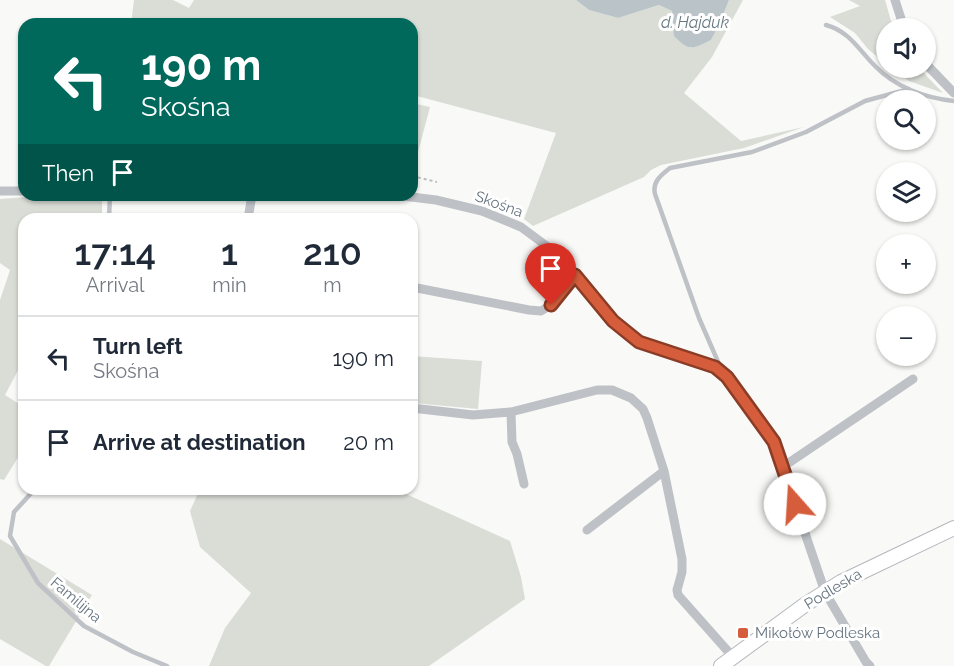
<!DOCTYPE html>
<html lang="en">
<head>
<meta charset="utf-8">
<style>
	body { margin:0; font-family:Raleway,sans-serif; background:#f2f2f3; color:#1f2937; height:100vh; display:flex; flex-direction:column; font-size:22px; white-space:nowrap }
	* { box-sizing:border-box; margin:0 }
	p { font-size:20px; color:#747a83 }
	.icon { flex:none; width:33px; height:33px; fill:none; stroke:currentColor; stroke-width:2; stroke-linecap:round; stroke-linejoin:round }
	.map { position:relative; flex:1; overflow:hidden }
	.panel { position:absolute; left:18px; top:213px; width:400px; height:282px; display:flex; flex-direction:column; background:#fff; border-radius:18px; box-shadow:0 2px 4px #0004 }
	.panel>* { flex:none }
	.top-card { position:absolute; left:18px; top:18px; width:400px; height:183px; border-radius:18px; box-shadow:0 2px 4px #0004; background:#00695c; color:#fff; overflow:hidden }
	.tools { position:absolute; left:876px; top:18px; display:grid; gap:12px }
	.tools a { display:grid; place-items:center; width:60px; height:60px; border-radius:50%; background:#fff; box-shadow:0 2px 4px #0004; font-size:30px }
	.pin { position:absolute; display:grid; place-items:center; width:51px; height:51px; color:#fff; margin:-62px -26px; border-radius:50% 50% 50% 0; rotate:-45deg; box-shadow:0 0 6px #0007 }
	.pin .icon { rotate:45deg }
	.me { position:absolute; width:66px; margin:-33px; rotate:341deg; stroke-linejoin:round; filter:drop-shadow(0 0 4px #0008) }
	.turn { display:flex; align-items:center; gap:21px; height:126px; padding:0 24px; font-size:27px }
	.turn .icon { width:78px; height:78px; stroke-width:2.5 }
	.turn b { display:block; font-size:42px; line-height:51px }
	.then { display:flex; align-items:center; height:57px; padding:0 24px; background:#0003; gap:12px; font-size:22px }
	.eta { display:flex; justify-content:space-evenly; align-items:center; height:102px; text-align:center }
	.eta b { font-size:36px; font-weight:600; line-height:42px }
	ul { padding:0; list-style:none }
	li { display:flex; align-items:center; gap:18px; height:84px; padding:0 24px; border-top:2px solid #e0e1e3 }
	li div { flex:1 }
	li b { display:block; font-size:22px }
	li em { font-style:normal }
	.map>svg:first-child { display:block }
</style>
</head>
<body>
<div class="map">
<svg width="954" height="666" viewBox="0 0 954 666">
	<rect width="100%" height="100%" fill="#f9f9f7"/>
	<!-- green -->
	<path fill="#d9ddd6" d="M 134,0 L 173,0 L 189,8 L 194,0 L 576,0 L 589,10 L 618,18 L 659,5 L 672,11 L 673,22 L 690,48 L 711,40 L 719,25 L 729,0 L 743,0 L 712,57 L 684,93 L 741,141 L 804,127 L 744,148 L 661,165 L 651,170 L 644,177 L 533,226 L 524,219 L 556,133 L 413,95 L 412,24 L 131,24 Z
		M 849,0 L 885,0 L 893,28 L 886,28 L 886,64 L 868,49 L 855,33 L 830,17 L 860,6 Z
		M 891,68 L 919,68 L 943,93 L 909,81 Z
		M 412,103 L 430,107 L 414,167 L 412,167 Z
		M 26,197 L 102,199 L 102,219 L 24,219 L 24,359 L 5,395 L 24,407 L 24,448 L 4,480 L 0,479 L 0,300 L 10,270 L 0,263 L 0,199 Z
		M 412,356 L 482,361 L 478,409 L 413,403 Z
		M 200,489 L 395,489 L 510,541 L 521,577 L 525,599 L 429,666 L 209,666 L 225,628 L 251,593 L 200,547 L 190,511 Z
		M 0,539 L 92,595 L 49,666 L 46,666 L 0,639 Z"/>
	<!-- water -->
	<path fill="#bac4c8" d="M 576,0 L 729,0 L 719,25 L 711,40 C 692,49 690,52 674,36 L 672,11 L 659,5 L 618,18 L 589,10 Z"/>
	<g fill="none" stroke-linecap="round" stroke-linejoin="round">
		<defs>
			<path id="secondary" d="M 721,666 L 806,604 L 841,582 L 954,528"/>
		</defs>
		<!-- secondary casing -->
		<use href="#secondary" stroke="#b3b8bd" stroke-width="16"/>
		<!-- path -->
		<path stroke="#b9bcbf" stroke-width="2" stroke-dasharray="3 3" stroke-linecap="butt" d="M 412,176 L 437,182"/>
		<!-- lane -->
		<path stroke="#bec2c6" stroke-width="4.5" d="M 826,25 C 849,31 859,50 875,66 C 895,87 925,98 954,101
			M 109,219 L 110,195
			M 716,366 L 719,364 L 699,318 L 655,194 C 652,182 661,175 670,168 L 752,152 L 806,132 L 865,101 L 909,89
			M 35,489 L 14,512 L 10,536 L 38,583 L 84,626 L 133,652 L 167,666"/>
		<!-- street -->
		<path stroke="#bec2c6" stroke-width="9" d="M 895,0 L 904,28
			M 926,64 L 954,93
			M 0,191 L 24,191
			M 395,195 L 436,200 L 482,211 L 521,227 L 552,250 L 613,321 L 625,332 L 639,342 L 715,367 L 727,377 L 774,442 L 825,592 L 866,662 L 870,666
			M 248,219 L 252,195
			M 412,287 L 529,310 L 541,311 L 551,305 L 575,275
			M 412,408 L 473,415 L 511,412 L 597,390 L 612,390 L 631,398 L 643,409 L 647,418 L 664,471 L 682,559 L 682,572 L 677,590 L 678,595 L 733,657
			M 511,412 L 512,442 L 517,454 L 524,484
			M 782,465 L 790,462 L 913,379
			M 587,530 L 664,471"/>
		<!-- secondary -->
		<use href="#secondary" stroke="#fff" stroke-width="14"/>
	</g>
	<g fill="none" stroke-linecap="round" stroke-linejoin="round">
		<defs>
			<path id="route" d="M 551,305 L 575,275 L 613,321 L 639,342 L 715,367 L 727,377 L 774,442 L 795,504"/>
		</defs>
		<!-- route casing -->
		<use href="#route" stroke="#8a3c26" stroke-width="15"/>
		<!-- route -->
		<use href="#route" stroke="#d55d3b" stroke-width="10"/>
	</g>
	<!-- markers -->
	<rect fill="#d55d3b" stroke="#fff" stroke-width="2" x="737" y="627" width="12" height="12" rx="3"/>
	<g text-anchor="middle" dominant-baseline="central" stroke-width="6" stroke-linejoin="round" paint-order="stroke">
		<!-- street labels -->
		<g font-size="15" fill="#66747f" stroke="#fff">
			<text transform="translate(499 204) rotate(20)">Skośna</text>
			<text transform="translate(833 589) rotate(-31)">Podleska</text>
			<text transform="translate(76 600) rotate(40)">Familijna</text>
		</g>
		<!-- poi labels -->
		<g font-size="15" fill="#66747f" stroke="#fff" text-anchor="start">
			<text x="755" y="633">Mikołów Podleska</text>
		</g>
		<!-- water labels -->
		<g font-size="16" font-style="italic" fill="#677980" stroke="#fff">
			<text x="695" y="22">d. Hajduk</text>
		</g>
	</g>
</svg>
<div class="tools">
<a><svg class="icon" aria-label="sound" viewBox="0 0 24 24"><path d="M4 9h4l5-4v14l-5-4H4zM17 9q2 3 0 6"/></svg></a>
<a><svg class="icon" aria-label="search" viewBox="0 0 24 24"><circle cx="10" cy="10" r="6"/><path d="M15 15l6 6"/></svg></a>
<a><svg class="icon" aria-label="layers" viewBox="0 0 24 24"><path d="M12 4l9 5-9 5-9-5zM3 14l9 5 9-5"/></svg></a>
<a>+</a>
<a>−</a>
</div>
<div class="pin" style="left:551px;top:305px;background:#d93025"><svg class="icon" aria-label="arrive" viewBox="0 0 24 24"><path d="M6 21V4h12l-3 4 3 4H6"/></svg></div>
<svg class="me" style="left:795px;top:504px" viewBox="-20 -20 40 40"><circle r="19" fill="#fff"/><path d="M0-13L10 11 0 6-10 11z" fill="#d55d3b"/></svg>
<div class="top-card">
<div class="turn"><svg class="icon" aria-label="left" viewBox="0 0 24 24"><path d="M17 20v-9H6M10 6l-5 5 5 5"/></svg><div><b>190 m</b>Skośna</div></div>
<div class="then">Then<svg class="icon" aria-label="arrive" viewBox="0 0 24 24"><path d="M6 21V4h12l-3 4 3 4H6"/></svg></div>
</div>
<section class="panel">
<div class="eta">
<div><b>17:14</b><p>Arrival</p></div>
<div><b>1</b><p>min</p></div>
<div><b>210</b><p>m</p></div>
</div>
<ul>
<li><svg class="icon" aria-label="left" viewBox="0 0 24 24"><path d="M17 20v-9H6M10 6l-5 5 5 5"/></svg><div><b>Turn left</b><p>Skośna</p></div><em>190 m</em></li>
<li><svg class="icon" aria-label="arrive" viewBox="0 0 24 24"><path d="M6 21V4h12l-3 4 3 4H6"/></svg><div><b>Arrive at destination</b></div><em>20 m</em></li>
</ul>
</section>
</div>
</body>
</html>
